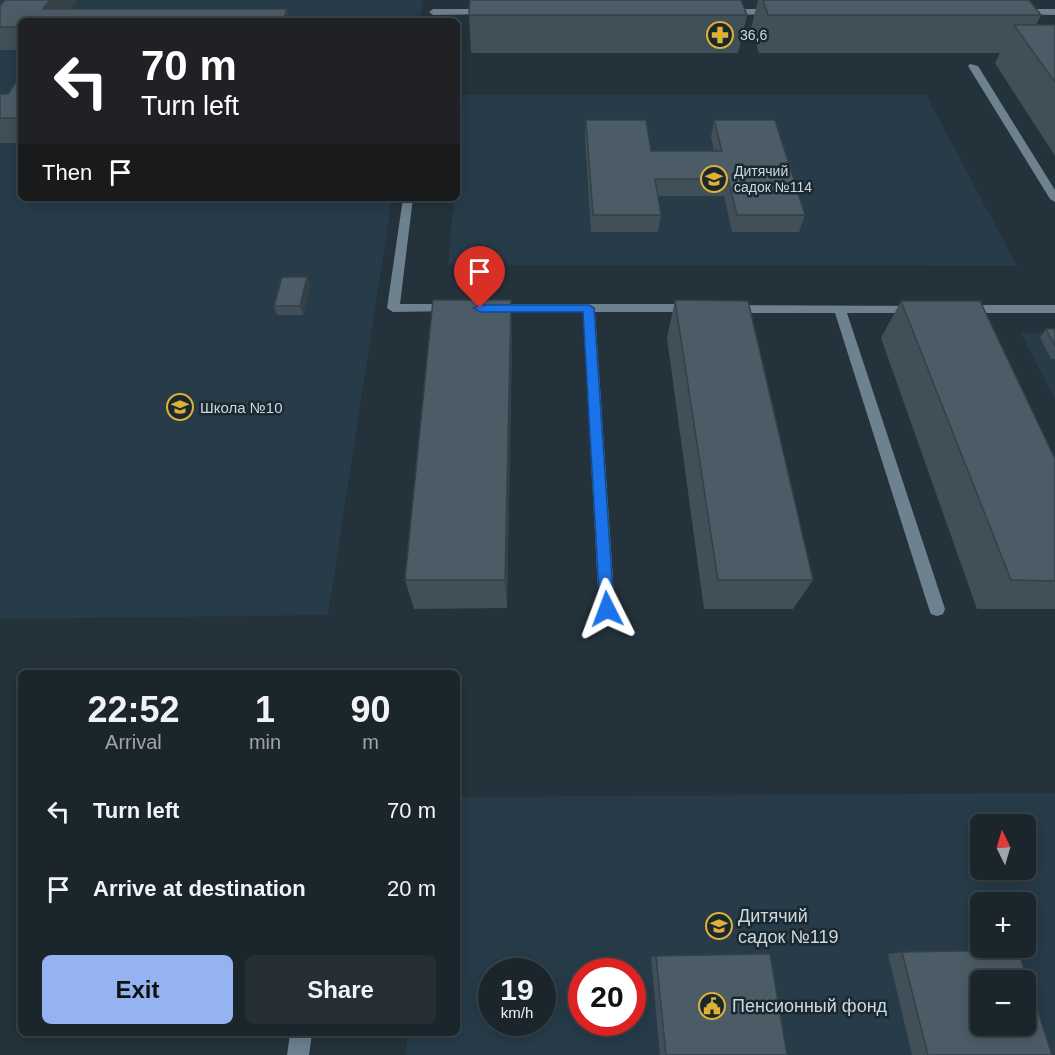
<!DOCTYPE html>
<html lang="en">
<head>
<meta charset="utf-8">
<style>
	body { margin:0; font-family:Helvetica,sans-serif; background:#242e34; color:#f1f3f6; height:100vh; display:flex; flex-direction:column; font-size:22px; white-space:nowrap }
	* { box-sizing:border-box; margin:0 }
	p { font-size:20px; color:#a0a5a9 }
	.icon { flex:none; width:33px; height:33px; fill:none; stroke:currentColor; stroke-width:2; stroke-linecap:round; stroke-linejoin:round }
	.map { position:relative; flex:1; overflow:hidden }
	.details { position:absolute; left:18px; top:670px; width:442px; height:366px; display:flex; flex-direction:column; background:#1b262c; border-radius:9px; box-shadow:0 3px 15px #0003,0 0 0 2px #394348 }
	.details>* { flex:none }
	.banner { position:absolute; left:18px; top:18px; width:442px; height:183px; border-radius:9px; box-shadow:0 3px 15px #0003,0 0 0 2px #394348; background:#202124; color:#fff; overflow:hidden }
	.needle { width:39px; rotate:355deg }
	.controls { position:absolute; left:970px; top:814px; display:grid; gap:12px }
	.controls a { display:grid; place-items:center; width:66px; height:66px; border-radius:9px; background:#1b262c; box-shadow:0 3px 15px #0003,0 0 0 2px #394348; font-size:30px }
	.speed { position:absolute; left:478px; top:958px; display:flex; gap:12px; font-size:30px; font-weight:700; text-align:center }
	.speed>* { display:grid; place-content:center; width:78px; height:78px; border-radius:50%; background:#1b262c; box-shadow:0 3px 15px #0003,0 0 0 2px #394348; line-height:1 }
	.speed small { font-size:15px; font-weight:400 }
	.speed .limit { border:9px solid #d22; background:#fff; color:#111 }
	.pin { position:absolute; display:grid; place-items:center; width:51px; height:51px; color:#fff; margin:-62px -26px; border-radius:50% 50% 50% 0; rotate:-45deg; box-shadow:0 0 6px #0007 }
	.pin .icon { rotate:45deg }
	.me { position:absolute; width:66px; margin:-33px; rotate:357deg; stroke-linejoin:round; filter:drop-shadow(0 0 4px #0008) }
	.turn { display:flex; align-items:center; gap:21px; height:126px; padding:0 24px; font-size:27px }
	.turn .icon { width:78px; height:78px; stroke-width:2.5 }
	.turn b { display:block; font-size:42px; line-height:51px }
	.then { display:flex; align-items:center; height:57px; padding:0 24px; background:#0003; gap:12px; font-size:22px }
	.eta { display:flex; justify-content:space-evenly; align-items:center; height:102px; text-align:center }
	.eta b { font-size:36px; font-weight:700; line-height:42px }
	.button { display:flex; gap:12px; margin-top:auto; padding:12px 24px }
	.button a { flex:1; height:69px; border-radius:9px; background:#95b2f1; color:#111; font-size:24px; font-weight:700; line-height:69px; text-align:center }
	.button a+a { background:#242e34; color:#f1f3f6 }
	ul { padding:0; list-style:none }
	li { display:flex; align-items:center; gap:18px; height:78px; padding:0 24px }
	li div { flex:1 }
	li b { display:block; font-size:22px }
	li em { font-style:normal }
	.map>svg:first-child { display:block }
</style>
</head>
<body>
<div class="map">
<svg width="1055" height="1055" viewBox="0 0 1055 1055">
	<rect width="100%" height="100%" fill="#24323b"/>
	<!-- built -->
	<path fill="#273b49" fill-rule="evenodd" d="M 0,0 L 423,0 L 420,21 L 21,21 L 21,198 L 392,198 L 328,615 L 0,619 Z
		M 463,95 L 926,95 L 1017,266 L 448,265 L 454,198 L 458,198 L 458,159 Z
		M 1021,333 L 1055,333 L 1055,400 Z
		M 1055,793 L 1055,1055 L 406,1055 L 407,1034 L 458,1034 L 458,797 ZM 981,825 L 1026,825 L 1026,870 L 981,870 ZM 981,903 L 1026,903 L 1026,948 L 981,948 ZM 492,972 L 543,972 L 543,1023 L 492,1023 ZM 582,972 L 633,972 L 633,1023 L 582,1023 ZM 981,981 L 1026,981 L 1026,1026 L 981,1026 Z"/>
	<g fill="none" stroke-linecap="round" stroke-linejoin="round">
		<!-- minor -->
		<path fill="#6e818e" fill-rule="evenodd" d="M 490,9 L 494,12 L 493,14 L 433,15 L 429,12 L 433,9 Z
			M 775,9 L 779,12 L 778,14 L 727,15 L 723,12 L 727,9 Z
			M 1018,9 L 1055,9 L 1055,15 L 1015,14 L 1014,12 Z
			M 970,64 L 978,66 L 1055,190 L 1055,202 L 1050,199 L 968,66 Z
			M 403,198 L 413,198 L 400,304 L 452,304 L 456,305 L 456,311 L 393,312 L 387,308 Z
			M 491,304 L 692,304 L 698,308 L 692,312 L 595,312 L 615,609 L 613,614 L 607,616 L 601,614 L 599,609 L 583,312 L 491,312 L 485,308 Z
			M 731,305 L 921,306 L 923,309 L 917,313 L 847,313 L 945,609 L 943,614 L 937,616 L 931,614 L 929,609 L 835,313 L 731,313 L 725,309 Z
			M 965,305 L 1055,305 L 1055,313 L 965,313 L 959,309 Z
			M 290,1034 L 312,1034 L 309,1055 L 287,1055 Z"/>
	</g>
	<!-- wall -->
	<path fill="#414f58" d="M 77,0 L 71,9 L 287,9 L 290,21 L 21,21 L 21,50 L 0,50 L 0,6 Z
		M 758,0 L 1029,0 L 1041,15 L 1036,25 L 1055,25 L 1055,156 L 995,63 L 1000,53 L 759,53 L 751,29 Z
		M 469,15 L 747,15 L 738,53 L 471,53 Z
		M 21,74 L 21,143 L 0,143 L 0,94 L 8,94 Z
		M 586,120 L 651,151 L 714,151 L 711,137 L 714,120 L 805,215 L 799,232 L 732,232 L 724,196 L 658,196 L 661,215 L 658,232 L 591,232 L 585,137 Z
		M 307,277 L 310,285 L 303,315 L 277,315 L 274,306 Z
		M 675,300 L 813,580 L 793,609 L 704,609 L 667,338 Z
		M 901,301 L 1055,459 L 1055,609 L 977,609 L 881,338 Z
		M 1046,329 L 1055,329 L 1055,359 L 1051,359 L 1040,337 Z
		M 512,338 L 507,608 L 414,609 L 405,580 Z
		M 902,952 L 1052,1055 L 912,1055 L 888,954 Z
		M 656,956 L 787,1055 L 660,1055 L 651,957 Z"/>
	<!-- shaded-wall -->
	<path fill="#354047" d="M 50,0 L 77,0 L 63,21 L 43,9 Z
		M 287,9 L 290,21 L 283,21 Z
		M 307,277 L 310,285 L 303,315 L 300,306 Z
		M 511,300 L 512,338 L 507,608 L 505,580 Z"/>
	<!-- building -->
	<path fill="#4c5c66" stroke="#354047" stroke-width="1.5" fill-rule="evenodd" d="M 5,0 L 50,0 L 43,9 L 287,9 L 283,21 L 21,21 L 21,27 L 0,27 L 0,6 Z
		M 470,0 L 741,0 L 747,15 L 469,15 Z
		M 763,0 L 1029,0 L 1041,15 L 768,15 Z
		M 1014,25 L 1055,25 L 1055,82 Z
		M 21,74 L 21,118 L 0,118 L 0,94 L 8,94 Z
		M 586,120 L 646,120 L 651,151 L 722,151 L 714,120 L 775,120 L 805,215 L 737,215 L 728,179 L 655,179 L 661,215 L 593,215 Z
		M 282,277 L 307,277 L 300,306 L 274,306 Z
		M 433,300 L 511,300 L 505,580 L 405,580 Z
		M 675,300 L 748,301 L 813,580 L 718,580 Z
		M 901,301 L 980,301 L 1055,459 L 1055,581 L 1011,580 Z
		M 1046,329 L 1055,329 L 1055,346 Z
		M 1018,950 L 1052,1055 L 928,1055 L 902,952 ZM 981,981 L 1026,981 L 1026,1026 L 981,1026 Z
		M 770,954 L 787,1055 L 666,1055 L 656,956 Z"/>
	<!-- route -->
	<path fill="#1a73e8" stroke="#114b97" stroke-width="1.5" d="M 480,305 L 589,305 L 594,308 L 614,609 L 612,614 L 607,616 L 602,614 L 600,609 L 583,312 L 480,312 L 474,308 Z"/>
	<!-- icons -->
	<defs>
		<symbol id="pharmacy-ring" viewBox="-11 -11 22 22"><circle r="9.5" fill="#1a2831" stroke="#dfb034" stroke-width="1.5"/><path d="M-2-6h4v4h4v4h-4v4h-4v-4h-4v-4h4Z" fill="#dfb034"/></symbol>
		<symbol id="school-ring" viewBox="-11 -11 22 22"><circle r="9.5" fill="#1a2831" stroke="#dfb034" stroke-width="1.5"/><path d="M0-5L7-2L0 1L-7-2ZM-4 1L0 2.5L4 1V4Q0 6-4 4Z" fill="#dfb034"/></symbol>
		<symbol id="civic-ring" viewBox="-11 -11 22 22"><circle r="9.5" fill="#1a2831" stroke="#dfb034" stroke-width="1.5"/><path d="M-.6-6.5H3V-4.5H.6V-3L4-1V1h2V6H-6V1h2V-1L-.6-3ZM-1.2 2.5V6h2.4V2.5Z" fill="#dfb034"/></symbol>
	</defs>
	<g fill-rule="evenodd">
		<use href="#pharmacy-ring" x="705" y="20" width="30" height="30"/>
		<use href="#school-ring" x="699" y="164" width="30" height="30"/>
		<use href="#school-ring" x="165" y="392" width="30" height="30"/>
		<use href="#school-ring" x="704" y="911" width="30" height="30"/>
		<use href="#civic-ring" x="697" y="991" width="30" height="30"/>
	</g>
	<g text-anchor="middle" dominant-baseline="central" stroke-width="5" stroke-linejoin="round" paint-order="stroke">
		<!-- far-poi labels -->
		<g font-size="14" fill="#ced7dd" stroke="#1a2831" text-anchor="start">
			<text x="740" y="35">36,6</text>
			<text x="734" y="171">Дитячий<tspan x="734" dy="16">садок №114</tspan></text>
		</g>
		<!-- poi labels -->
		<g font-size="15" fill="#ced7dd" stroke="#1a2831" text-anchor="start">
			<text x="200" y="407">Школа №10</text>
		</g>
		<!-- near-poi labels -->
		<g font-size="18" fill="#ced7dd" stroke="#1a2831" text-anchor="start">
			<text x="738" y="916">Дитячий<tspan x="738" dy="21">садок №119</tspan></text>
			<text x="732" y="1006">Пенсионный фонд</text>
		</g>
	</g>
</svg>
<div class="controls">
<a><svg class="needle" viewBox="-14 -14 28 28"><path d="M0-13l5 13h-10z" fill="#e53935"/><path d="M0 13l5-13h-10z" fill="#a0a5a9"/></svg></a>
<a>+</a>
<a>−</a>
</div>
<div class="speed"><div>19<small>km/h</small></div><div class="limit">20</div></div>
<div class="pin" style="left:480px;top:308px;background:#d93025"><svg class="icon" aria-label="arrive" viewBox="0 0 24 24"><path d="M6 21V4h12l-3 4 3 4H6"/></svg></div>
<svg class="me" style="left:607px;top:609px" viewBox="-20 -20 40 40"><path d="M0-17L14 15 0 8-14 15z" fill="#1a73e8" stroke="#fff" stroke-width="4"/></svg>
<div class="banner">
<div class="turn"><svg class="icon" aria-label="left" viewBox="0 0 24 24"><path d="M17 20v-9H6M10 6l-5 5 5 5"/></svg><div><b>70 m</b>Turn left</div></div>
<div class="then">Then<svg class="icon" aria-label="arrive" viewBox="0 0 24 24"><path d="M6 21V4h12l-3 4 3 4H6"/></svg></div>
</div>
<section class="details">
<div class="eta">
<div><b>22:52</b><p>Arrival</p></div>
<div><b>1</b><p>min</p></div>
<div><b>90</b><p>m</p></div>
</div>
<ul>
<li><svg class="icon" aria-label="left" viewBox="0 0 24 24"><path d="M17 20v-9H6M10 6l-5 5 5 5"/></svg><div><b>Turn left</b></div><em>70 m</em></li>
<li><svg class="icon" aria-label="arrive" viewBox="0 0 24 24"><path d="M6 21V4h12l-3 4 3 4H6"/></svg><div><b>Arrive at destination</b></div><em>20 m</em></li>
</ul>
<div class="button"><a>Exit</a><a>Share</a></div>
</section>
</div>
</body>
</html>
